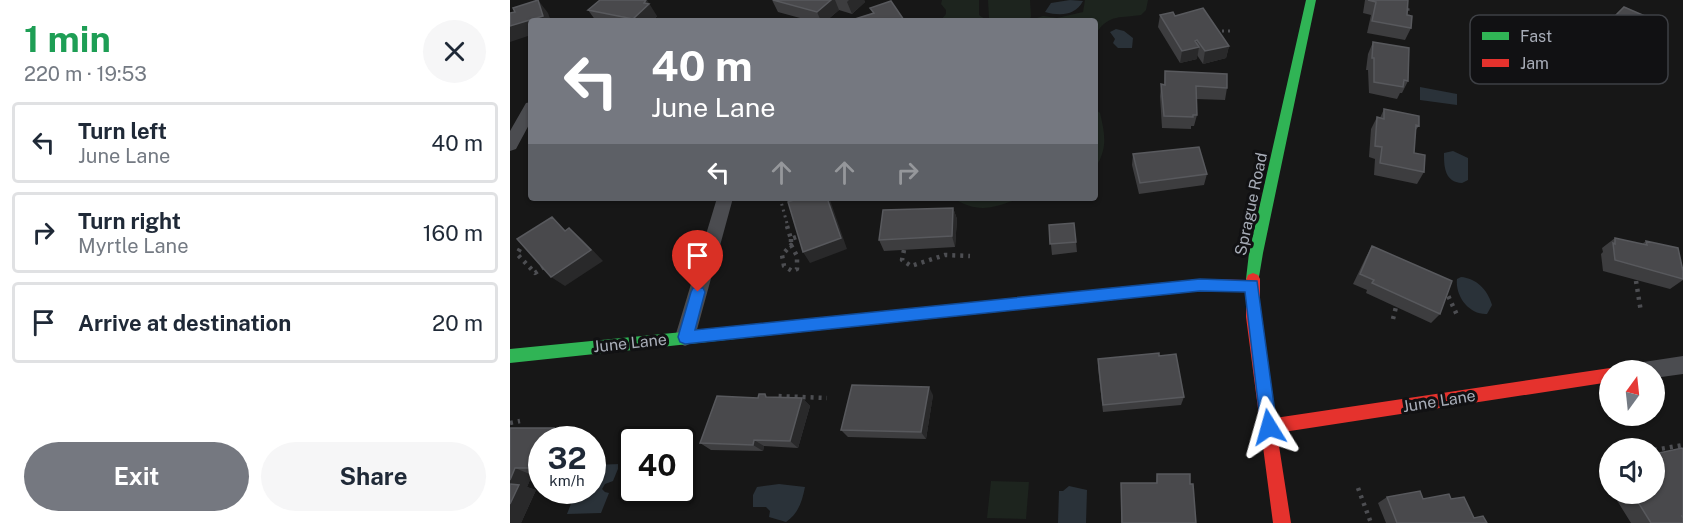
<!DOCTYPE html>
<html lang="en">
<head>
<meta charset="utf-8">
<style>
	body { margin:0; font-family:"Public Sans",sans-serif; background:#f6f6f7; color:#1f2937; height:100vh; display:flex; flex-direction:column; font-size:22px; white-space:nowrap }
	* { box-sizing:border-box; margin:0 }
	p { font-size:20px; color:#747a83 }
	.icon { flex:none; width:33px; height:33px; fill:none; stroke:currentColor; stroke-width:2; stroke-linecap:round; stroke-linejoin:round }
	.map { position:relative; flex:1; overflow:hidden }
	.drawer { display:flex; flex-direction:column; background:#fff; width:510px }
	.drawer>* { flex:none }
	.banner { position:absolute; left:18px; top:18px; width:570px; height:183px; border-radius:6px; box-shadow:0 2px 4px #0004; background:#757880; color:#fff; overflow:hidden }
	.needle { width:39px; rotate:15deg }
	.controls { position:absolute; left:1089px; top:360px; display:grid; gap:12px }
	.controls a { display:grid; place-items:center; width:66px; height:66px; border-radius:50%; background:#fff; box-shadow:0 2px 4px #0004; font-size:30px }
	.speed { position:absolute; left:18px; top:426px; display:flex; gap:12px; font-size:30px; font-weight:700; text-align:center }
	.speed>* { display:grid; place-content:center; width:78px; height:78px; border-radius:50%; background:#fff; box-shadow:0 2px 4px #0004; line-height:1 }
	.speed small { font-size:15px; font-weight:400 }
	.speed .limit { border:3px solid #111; border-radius:9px; background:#fff; color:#111 }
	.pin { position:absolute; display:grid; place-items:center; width:51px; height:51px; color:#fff; margin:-62px -26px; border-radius:50% 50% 50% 0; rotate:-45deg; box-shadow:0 0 6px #0007 }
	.pin .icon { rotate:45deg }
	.me { position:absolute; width:66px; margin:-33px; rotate:352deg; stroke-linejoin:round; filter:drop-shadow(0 0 4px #0008) }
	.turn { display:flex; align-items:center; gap:21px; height:126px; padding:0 24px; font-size:27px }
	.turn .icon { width:78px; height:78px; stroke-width:2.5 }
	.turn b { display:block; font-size:42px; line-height:51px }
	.lanes { display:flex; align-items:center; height:57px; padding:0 24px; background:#0003; justify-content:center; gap:30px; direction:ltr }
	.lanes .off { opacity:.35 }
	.round { display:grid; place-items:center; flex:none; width:63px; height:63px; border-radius:32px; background:#f6f6f7 }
	.headline { display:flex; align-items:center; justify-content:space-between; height:102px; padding:0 24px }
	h1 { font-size:36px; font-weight:700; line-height:45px; color:#1e9e55 }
	.button { display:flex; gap:12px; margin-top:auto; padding:12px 24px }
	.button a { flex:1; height:69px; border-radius:36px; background:#757880; color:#fff; font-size:24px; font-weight:700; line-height:69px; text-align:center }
	.button a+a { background:#f6f6f7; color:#1f2937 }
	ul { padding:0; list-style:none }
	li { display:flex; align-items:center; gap:18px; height:81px; margin:0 12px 9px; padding:0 12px; border:3px solid #e0e1e3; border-radius:6px }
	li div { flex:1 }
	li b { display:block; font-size:22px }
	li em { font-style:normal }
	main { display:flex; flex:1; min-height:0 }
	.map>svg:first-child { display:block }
</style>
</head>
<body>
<main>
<section class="drawer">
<div class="headline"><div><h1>1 min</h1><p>220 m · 19:53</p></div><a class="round"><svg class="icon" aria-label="close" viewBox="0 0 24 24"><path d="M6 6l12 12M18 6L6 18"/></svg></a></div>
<ul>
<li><svg class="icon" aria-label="left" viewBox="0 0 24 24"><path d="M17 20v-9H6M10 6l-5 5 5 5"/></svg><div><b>Turn left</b><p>June Lane</p></div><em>40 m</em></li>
<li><svg class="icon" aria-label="right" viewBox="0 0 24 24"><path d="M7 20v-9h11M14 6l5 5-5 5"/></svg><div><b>Turn right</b><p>Myrtle Lane</p></div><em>160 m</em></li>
<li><svg class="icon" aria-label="arrive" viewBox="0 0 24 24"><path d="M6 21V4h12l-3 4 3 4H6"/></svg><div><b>Arrive at destination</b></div><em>20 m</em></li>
</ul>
<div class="button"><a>Exit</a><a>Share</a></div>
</section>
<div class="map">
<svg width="1173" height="523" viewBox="0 0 1173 523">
	<rect width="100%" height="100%" fill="#171717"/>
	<!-- green -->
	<path fill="#1d241e" d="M 432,0 L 469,0 L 469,15 L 478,21 L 430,21 L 436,14 L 436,10 L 431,4 Z
		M 478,0 L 520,0 L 521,17 L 518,20 L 483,21 L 479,18 Z
		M 575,0 L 638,0 L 636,10 L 631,15 C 612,18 599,14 587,32 L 588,43 L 585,48 L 585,21 L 518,21 L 533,16 L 547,18 L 573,12 Z
		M 585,109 L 590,113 C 595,134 598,149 585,168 Z
		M 443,198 L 510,198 C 484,208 468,214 443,198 Z
		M 481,481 L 519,482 L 516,519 L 477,518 Z"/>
	<!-- water -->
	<path fill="#2a3239" d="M 560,0 L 573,1 C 565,16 550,16 535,12 L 541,3 Z
		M 606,29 L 614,31 L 623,38 L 622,48 L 608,48 L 603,43 L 605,39 L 600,32 Z
		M 910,87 L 947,94 L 947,105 L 910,100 Z
		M 943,151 L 958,158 L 958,180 L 952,183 C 935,182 934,168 934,153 Z
		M 951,277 C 966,278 978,290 982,305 L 977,314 C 959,315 945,296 947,279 Z
		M 110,464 L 103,481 L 95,484 L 92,489 L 95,492 L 99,493 L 91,513 L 57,514 L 66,491 L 82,490 L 83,465 Z
		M 269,484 L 295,487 C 292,501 289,513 276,522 L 259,517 L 260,511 L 256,507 L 243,507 L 243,495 L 247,487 Z
		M 559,486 L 577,490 L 576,523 L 548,523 L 549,491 L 553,491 Z"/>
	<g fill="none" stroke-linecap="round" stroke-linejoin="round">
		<!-- path-far1 -->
		<path stroke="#4d4e52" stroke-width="3" stroke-dasharray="2 4" stroke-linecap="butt" d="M 892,0 L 892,5 L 898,9 L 898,19
			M 706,31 L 720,31
			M 270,198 L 278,227"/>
		<!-- path -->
		<path stroke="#4d4e52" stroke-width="4.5" stroke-dasharray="3 5" stroke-linecap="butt" d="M 277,226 L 281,239 L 292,235
			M 281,239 L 281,245
			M 14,242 L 7,254 L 25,273 L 35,266
			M 281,245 L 287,256 L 287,269 L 282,271 L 274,266 L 272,255 Z
			M 394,250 L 392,260 L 401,266 L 435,255 L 460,256
			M 1126,281 L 1131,312
			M 935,289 L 947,315
			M 883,319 L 886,307
			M 264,401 L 266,396 L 317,398
			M 0,423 L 10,421
			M 1144,450 L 1173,445
			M 848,488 L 861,523"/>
		<!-- street -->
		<path fill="#4b4c50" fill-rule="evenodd" d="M 21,102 L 21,121 L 6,149 L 0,151 L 0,131 L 16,103 Z
			M 207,198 L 223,198 L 185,337 L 182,343 L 175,346 L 168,343 L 165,337 Z
			M 1173,356 L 1173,374 L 1144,378 L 1144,370 L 1124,370 L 1127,363 Z"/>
		<!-- fast -->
		<path fill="#30b455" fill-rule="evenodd" d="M 796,0 L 806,0 L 753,253 L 748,283 L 743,285 L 738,283 L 736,279 L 739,253 Z
			M 263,323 L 268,324 L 270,329 L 268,334 L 263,335 L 0,363 L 0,349 Z"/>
		<!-- jam -->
		<path fill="#e5322d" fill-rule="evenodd" d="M 743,273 L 748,275 L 750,279 L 750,317 L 765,418 L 1100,368 L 1106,370 L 1100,370 L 1100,382 L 767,433 L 781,523 L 763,523 L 736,317 L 736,292 L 690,291 L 263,335 L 258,334 L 256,329 L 258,324 L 263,323 L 690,279 L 736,280 L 738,275 Z"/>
	</g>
	<!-- wall -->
	<path fill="#3d3d3f" d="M 262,0 L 354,0 L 355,2 L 342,14 L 329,10 L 316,21 L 301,21 L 268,12 Z
		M 855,0 L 898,0 L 897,15 L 901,28 L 895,40 L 857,33 L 861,15 L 853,13 Z
		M 78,10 L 147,16 L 143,21 L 86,21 Z
		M 650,15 L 665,16 L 719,46 L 716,58 L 693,64 L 687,55 L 687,59 L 670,63 L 648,27 Z
		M 1099,22 L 1131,31 L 1117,47 L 1089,34 Z
		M 863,42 L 898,81 L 892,93 L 890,93 L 887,99 L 859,93 L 858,70 L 856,70 L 858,54 Z
		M 655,71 L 717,88 L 715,100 L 686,99 L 687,115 L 684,126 L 681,126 L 681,129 L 652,128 L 650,96 L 651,84 L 654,84 Z
		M 874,109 L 909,126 L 905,131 L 904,153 L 914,172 L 907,184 L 864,175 L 865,159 L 859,157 L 861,129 L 867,117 L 870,118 Z
		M 623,154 L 697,174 L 694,185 L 629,194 L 622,165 Z
		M 443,208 L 447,219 L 445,247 L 374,251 L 369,240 Z
		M 539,225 L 566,242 L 567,252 L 542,255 Z
		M 1105,238 L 1132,244 L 1136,241 L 1173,279 L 1173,280 L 1160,289 L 1093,271 L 1091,254 L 1093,252 L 1092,248 Z
		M 862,246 L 930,314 L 921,323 L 856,293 L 857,290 L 843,284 L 856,257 Z
		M 649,356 L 674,397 L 671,405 L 593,412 L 588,368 L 588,359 Z
		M 423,395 L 416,439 L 338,437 L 331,430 Z
		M 258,397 L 292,398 L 300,406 L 288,448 L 254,446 L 253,451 L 201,450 L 190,443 L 248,398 Z
		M 0,428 L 44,428 L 59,435 L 57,440 L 32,440 L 32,475 L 22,475 L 17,487 L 26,490 L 11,523 L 0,523 Z
		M 1173,450 L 1173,523 L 1121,523 L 1103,494 L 1144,494 Z
		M 1100,469 L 1100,487 L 1091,472 Z
		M 647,474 L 680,484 L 686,523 L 611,523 L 611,483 L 646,483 Z
		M 877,497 L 913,499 L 941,499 L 964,518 L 977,523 L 876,523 L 868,503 Z"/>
	<!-- shaded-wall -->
	<path fill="#29292a" d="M 28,0 L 38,13 L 41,21 L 21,21 L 21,35 L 0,42 L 0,26 Z
		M 137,0 L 147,16 L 143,21 L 124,21 L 123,19 L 134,3 Z
		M 321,0 L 325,0 L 329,10 L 316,21 L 311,21 L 307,12 Z
		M 339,0 L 354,0 L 355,2 L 342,14 L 337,2 Z
		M 687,40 L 686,47 L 689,47 L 687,59 L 670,63 L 672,51 L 685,41 Z
		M 719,46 L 716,58 L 693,64 L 695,51 Z
		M 317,198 L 319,198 L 320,200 L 337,249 L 300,263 L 293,252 Z
		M 443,208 L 447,219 L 445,247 L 442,236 Z
		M 59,228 L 72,239 L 93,261 L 55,286 L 41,277 Z
		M 419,387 L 423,395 L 416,439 L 411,432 Z
		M 292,398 L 300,406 L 288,448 L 280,441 Z
		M 44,428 L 59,435 L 57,440 L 38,440 Z
		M 244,440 L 254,446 L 253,451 L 243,445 Z
		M 32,454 L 32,471 L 25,468 Z
		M 5,468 L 22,475 L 17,487 L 26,490 L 11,523 L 0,523 L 0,480 Z"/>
	<!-- building -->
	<path fill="#49494c" stroke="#58595d" stroke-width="1.5" d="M 28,0 L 33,16 L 0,26 L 0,13 L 5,12 L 3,8 Z
		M 90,0 L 136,0 L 134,3 L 139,4 L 123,19 L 78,10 Z
		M 263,0 L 321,0 L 307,12 Z
		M 858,0 L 898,0 L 897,15 L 902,16 L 901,28 L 862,21 L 866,2 Z
		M 381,1 L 394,20 L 390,21 L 346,21 L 345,19 L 364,13 L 360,8 Z
		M 1114,7 L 1142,19 L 1127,35 L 1099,22 Z
		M 693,8 L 719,46 L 695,51 L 687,40 L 685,41 L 689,47 L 672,51 L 650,15 L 663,12 L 665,16 Z
		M 863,42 L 899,48 L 898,81 L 894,80 L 893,87 L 864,82 L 864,58 L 862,58 Z
		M 655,71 L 717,74 L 717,88 L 686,86 L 687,115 L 683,115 L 683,117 L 654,116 L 651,84 L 655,85 Z
		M 874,109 L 909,116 L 909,126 L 906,125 L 904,153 L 915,155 L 914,172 L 870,163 L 872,147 L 865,146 L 867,117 L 874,119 Z
		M 689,147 L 697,174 L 630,183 L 623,154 Z
		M 289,198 L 317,198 L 331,238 L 293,252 L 278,202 Z
		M 443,208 L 442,236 L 369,240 L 373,210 Z
		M 42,217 L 55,231 L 59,228 L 81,250 L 41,277 L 7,239 Z
		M 564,223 L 566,242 L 540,244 L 539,225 Z
		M 1105,238 L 1137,245 L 1136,241 L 1168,248 L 1173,271 L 1173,279 L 1105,260 L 1103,243 L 1105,244 Z
		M 862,246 L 942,281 L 930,314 L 862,283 L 864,280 L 850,274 Z
		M 649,353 L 649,356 L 666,354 L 674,397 L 593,405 L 588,359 Z
		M 342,385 L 419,387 L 411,432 L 331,430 Z
		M 249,394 L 255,394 L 256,397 L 292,398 L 280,441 L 244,440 L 243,445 L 190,443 L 207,396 L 248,398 Z
		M 0,428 L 44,428 L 38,440 L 32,440 L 32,454 L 25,468 L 5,468 L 0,480 Z
		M 1172,448 L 1173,450 L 1173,516 L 1172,516 L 1173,518 L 1173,523 L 1141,523 L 1123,494 L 1144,494 L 1144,454 Z
		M 647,474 L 680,474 L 680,484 L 683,484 L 686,523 L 612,523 L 611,483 L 647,483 Z
		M 0,484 L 9,485 L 0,504 Z
		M 910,491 L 913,499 L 939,494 L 941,499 L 954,497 L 964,518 L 973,516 L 977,523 L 887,523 L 877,497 Z"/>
	<!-- route -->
	<path fill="#1a73e8" stroke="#114b97" stroke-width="1.5" d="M 690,279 L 747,281 L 767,427 L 765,432 L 759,435 L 754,432 L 751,427 L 735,292 L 690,291 L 175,344 L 170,342 L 168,337 L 181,292 L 183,288 L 193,288 L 195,292 L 185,330 Z"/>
	<g text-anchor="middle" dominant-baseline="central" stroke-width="6" stroke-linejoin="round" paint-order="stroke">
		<!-- street labels -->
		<g font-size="16" fill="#a8adb8" stroke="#111113">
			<text transform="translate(741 204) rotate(-78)">Sprague Road</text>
			<text transform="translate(120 343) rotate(-6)">June Lane</text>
			<text transform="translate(929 401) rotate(-9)">June Lane</text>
		</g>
	</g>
	<!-- legend -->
	<rect x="960" y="15" width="198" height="69" rx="9" fill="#111113" stroke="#3e4045" stroke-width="1.5"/>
	<rect x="972" y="32" width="27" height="8" fill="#30b455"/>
	<rect x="972" y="59" width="27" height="8" fill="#e5322d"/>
	<g font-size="16" fill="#a8adb8">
		<text x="1010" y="42">Fast</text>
		<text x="1010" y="69">Jam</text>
	</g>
</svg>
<div class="controls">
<a><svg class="needle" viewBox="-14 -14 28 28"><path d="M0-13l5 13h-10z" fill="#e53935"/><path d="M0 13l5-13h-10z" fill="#747a83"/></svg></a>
<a><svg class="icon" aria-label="sound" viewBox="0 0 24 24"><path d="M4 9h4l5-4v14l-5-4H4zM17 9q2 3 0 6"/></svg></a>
</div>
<div class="speed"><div>32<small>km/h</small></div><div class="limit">40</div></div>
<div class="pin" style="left:188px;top:292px;background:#d93025"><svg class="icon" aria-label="arrive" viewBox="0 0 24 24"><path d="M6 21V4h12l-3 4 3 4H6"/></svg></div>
<svg class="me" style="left:759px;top:427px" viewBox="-20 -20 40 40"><path d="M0-17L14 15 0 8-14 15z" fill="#1a73e8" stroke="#fff" stroke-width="4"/></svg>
<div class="banner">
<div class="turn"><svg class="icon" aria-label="left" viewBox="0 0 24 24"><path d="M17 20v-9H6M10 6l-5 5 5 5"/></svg><div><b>40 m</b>June Lane</div></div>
<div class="lanes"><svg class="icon" aria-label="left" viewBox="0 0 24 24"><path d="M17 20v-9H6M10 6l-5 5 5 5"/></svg><svg class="icon off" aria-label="ahead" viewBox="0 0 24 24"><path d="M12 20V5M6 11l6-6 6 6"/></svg><svg class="icon off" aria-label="ahead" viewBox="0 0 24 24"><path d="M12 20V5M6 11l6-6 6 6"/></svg><svg class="icon off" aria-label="right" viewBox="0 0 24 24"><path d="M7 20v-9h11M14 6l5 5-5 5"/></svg></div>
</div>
</div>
</main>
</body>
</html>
